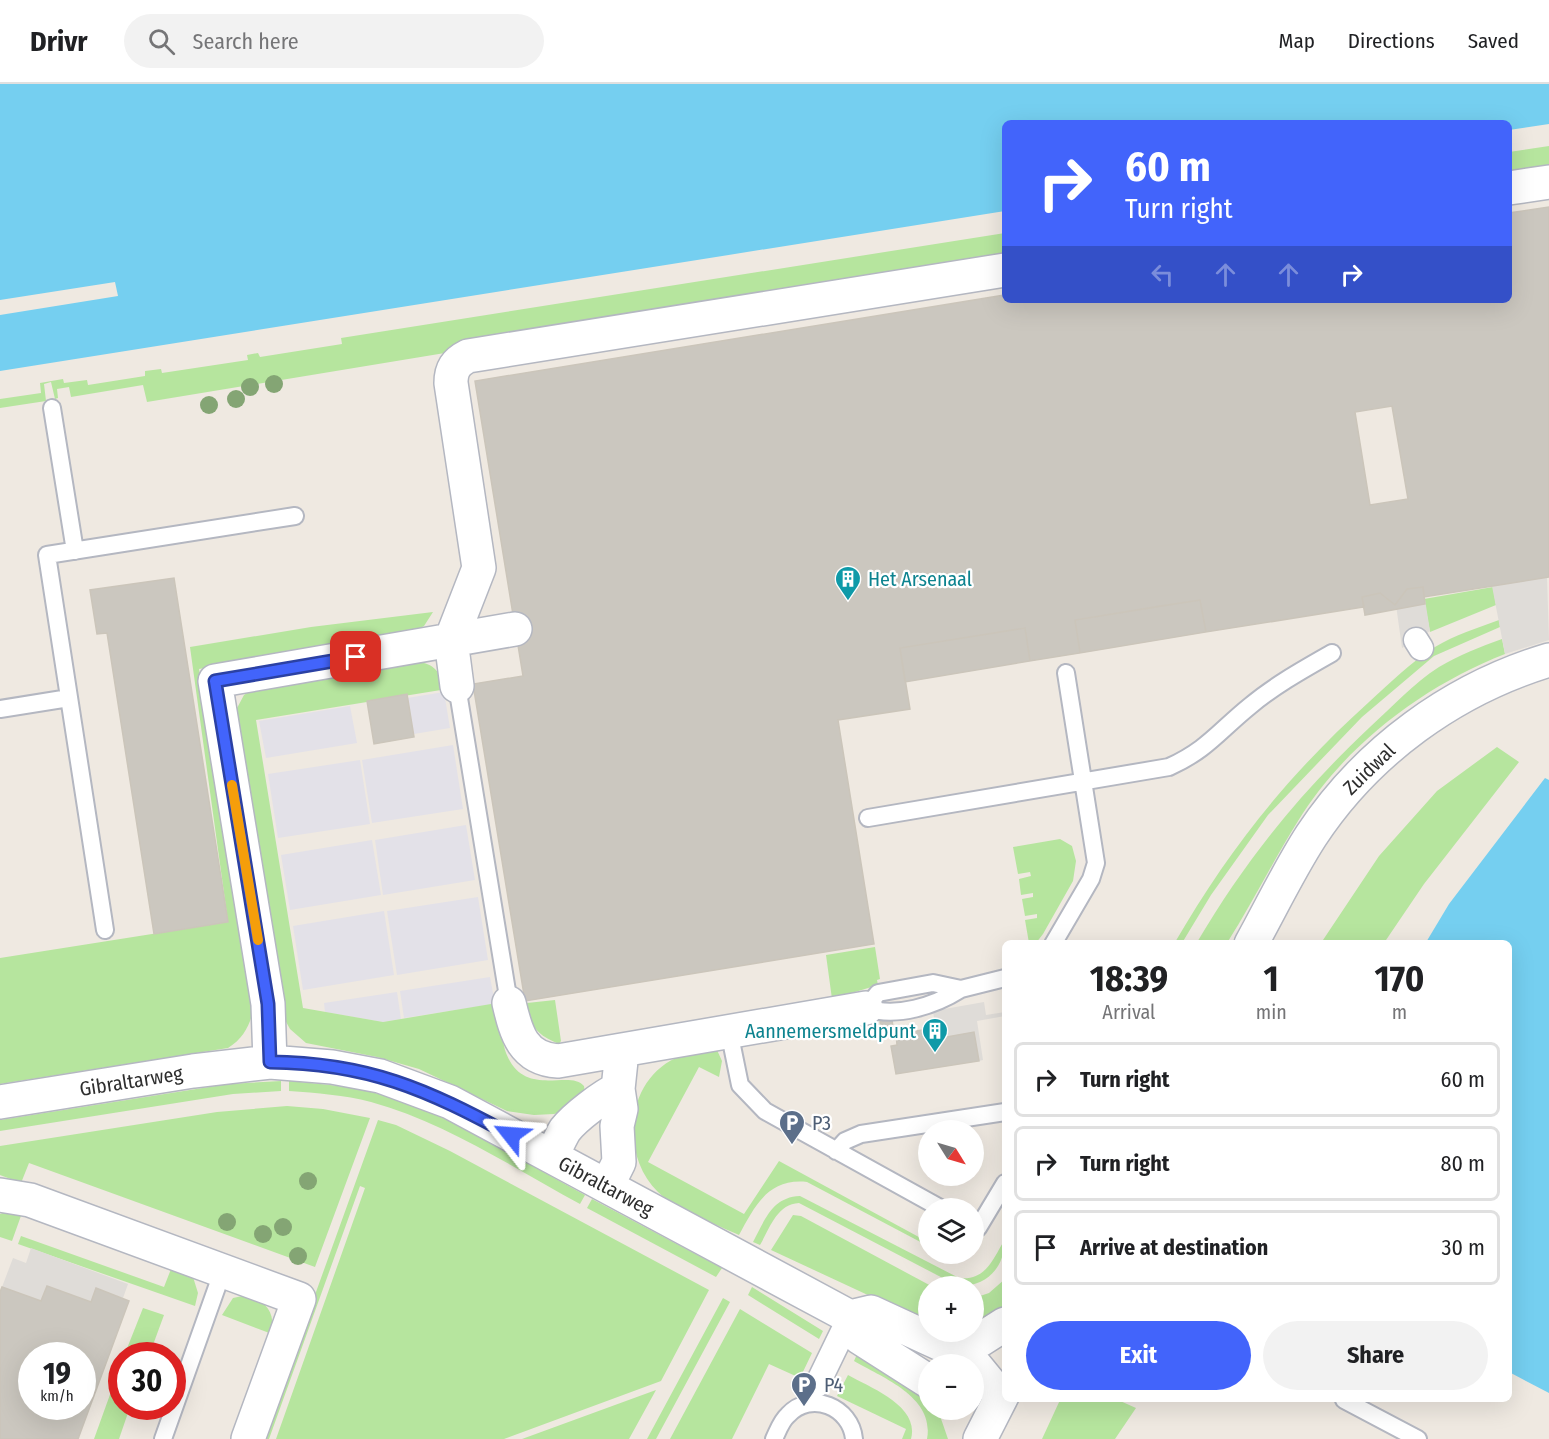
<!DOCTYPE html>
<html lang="en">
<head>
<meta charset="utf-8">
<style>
	body { margin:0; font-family:"Fira Sans Condensed",sans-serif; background:#f2f2f2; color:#202124; height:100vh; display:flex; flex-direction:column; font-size:22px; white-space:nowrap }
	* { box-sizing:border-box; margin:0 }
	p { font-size:20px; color:#757577 }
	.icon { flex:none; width:33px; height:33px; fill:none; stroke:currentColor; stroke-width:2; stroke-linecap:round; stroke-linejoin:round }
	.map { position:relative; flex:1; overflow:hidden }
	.panel { position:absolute; left:1002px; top:856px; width:510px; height:462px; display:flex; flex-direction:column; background:#fff; border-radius:9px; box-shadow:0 6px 24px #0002 }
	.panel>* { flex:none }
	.guide { position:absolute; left:1002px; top:36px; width:510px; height:183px; border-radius:9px; box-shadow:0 6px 24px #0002; background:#4264fb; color:#fff; overflow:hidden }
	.needle { width:39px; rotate:127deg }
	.controls { position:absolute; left:918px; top:1036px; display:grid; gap:12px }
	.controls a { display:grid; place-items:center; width:66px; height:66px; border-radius:50%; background:#fff; box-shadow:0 6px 24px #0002; font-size:30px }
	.speed { position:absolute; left:18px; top:1258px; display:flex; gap:12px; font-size:30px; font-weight:700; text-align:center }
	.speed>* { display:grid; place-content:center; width:78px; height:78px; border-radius:50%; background:#fff; box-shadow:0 6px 24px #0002; line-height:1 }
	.speed small { font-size:15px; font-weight:400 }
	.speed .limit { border:9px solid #d22; background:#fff; color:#111 }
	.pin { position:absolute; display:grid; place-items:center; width:51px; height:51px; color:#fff; margin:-26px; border-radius:12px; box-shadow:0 3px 9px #0006 }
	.me { position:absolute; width:66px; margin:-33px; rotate:298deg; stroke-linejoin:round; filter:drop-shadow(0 0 4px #0008) }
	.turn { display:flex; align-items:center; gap:21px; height:126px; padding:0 24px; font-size:27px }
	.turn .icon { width:78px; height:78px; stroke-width:2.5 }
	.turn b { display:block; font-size:42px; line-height:51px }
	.lanes { display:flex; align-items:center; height:57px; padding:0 24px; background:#0003; justify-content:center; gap:30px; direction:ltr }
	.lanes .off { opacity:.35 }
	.eta { display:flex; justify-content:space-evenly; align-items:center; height:102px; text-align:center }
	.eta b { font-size:36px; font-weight:700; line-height:42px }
	.cta { display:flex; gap:12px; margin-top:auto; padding:12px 24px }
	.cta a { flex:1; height:69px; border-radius:36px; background:#4264fb; color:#fff; font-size:24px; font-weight:700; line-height:69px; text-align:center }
	.cta a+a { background:#f2f2f2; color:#202124 }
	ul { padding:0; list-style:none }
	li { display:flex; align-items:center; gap:18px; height:75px; margin:0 12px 9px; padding:0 12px; border:3px solid #e0e0e0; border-radius:9px }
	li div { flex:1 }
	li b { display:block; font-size:22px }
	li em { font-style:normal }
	header { display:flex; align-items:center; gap:36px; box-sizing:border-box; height:84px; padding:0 30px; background:#fff; border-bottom:2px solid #e0e0e0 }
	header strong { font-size:28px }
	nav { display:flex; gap:33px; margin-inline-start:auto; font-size:21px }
	.search { width:420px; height:54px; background:#f2f2f2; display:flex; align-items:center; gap:15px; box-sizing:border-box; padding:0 21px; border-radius:33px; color:#757577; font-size:22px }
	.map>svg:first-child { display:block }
</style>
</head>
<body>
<header>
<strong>Drivr</strong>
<div class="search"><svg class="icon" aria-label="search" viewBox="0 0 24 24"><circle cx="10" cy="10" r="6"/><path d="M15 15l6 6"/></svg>Search here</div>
<nav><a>Map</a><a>Directions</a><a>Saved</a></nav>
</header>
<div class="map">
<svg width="1549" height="1355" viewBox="0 0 1549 1355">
	<rect width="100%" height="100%" fill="#efe9e1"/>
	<!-- industrial -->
	<path fill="#e3e1e8" d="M 444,608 L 450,644 L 414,650 L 407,614 Z
		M 350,622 L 357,659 L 266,674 L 259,637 Z
		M 453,661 L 463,725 L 372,739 L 362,676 Z
		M 360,676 L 370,740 L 278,754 L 268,690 Z
		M 466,741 L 475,796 L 383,811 L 375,756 Z
		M 372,756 L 381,811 L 290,826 L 281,771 Z
		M 478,813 L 488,876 L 397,891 L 387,827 Z
		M 384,827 L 394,891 L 303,906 L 293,842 Z
		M 490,893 L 495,920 L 404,934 L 400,907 Z
		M 397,908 L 401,935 L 383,938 L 325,928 L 324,919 Z"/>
	<!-- green -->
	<path fill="#b6e59e" d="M 1549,62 L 1549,88 L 1509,95 L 1509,68 Z
		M 1005,149 L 1005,177 L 147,318 L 143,301 L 71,313 L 69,303 L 57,305 L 58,314 L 55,315 L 51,298 L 44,300 L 46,317 L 0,324 L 0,315 L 41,309 L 40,299 L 63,295 L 64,299 L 87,296 L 88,301 L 145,292 L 145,287 L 161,285 L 162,289 L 248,276 L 247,271 L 258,269 L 260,273 L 342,260 L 341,254 Z
		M 1493,503 L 1496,521 L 1430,548 L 1424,515 Z
		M 433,528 L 424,542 L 409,550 L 199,585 L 254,923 C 250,941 244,954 228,964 L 0,1000 L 0,874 L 228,838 L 190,563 L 311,543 Z
		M 1499,536 L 1500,543 L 1434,572 L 1362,633 L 1268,731 L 1211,811 L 1182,859 L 1174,860 C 1229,765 1287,692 1369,618 C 1390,599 1411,578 1435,563 C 1455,551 1477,544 1499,536 Z
		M 1502,555 L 1505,570 C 1423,602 1344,662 1298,737 C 1273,777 1252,820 1227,859 L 1196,860 C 1246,775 1299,710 1370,643 C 1392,623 1414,599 1439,583 C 1459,571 1480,563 1502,555 Z
		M 420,578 C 437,581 440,591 447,605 L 256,636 L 303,924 L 383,938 L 497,919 C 500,935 501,952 505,966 C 522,1017 570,984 584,1002 L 585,1009 L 561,1028 L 554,1030 L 534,1031 L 507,1027 L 419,985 L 377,973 L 306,959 L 290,945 L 285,936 L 236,626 L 244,611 L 253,605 Z
		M 1497,663 L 1519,678 L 1424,800 L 1384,859 L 1321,859 L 1379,772 L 1437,707 Z
		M 1060,755 L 1072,762 L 1076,777 L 1073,797 L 1043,850 L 1036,859 L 1029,859 L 1025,836 L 1037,834 L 1037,830 L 1025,832 L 1022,815 L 1033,813 L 1033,809 L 1021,811 L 1019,795 L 1031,792 L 1030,788 L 1018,790 L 1013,763 Z
		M 875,863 L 880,895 L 877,896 L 878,901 L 832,915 L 826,871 Z
		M 555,916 L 561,957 L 559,960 C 537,951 529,942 527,919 Z
		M 717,966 L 722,977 L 719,993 L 699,983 L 648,1078 L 744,1130 L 779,1077 L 928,1158 L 928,1162 L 807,1098 C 768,1094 755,1122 739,1151 C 717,1141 674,1124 658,1108 C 620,1071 625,997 676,974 C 687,968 704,968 717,966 Z
		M 281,997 L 281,1007 L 233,1010 L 0,1047 L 0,1036 L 228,1000 Z
		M 289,997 C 324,1000 359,1003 393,1014 C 460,1036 522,1077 585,1111 L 580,1120 C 513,1084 445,1038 371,1018 C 344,1011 317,1009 289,1007 Z
		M 287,1022 L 323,1025 L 370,1034 L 315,1183 L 29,1079 L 21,1099 L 0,1091 L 0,1062 L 217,1028 Z
		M 378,1036 L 396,1041 L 450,1067 L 709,1206 L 661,1297 L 504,1355 L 276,1355 L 365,1104 L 360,1102 L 269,1355 L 263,1355 Z
		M 800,1112 L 959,1194 C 986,1197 993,1175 1005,1155 C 1005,1183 987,1203 958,1202 L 799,1119 C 777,1120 770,1144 760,1161 L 753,1158 C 765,1136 772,1113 800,1112 Z
		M 592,1115 L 722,1184 L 716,1193 L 587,1124 Z
		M 6,1128 L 22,1129 L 12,1157 L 0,1153 L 0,1130 Z
		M 793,1131 L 801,1132 L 933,1203 L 928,1203 L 928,1239 L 771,1166 Z
		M 21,1152 L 164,1203 L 171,1185 L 193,1193 L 198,1209 L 195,1222 L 18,1160 Z
		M 1005,1195 L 1005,1226 L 974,1243 L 974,1214 L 989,1209 Z
		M 752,1203 L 823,1247 L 819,1255 L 748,1211 Z
		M 247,1211 C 267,1218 275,1228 272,1250 L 222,1231 L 233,1214 Z
		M 723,1214 L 730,1218 L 656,1355 L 647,1355 Z
		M 143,1224 L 164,1231 L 150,1269 L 149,1272 L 124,1272 Z
		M 740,1225 L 812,1269 L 800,1294 L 769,1280 L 732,1355 L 670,1355 Z
		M 858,1268 L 928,1313 L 928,1326 L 938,1326 L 948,1355 L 927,1355 C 935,1313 883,1294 854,1277 Z
		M 121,1280 L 122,1323 L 130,1323 L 119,1355 L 94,1355 Z
		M 848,1291 C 871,1304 920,1322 911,1355 L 902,1355 L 906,1345 L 837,1312 Z
		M 656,1306 L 629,1355 L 522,1355 Z
		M 1060,1316 L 1118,1316 L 1136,1324 L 1115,1355 L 1042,1355 Z"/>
	<!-- plaza -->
	<path fill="#dfdcd8" d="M 1547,493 L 1549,556 L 1505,570 L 1492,502 Z
		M 1423,503 L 1430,547 L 1402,564 L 1396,521 Z
		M 984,918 L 986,931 L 1005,928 L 1005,932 L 977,937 L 983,976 L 979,977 L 974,949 L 937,954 L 933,927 Z
		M 31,1164 L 128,1200 L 123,1214 L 96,1205 L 91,1218 L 47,1202 L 41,1217 L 2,1203 L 13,1174 L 26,1179 Z"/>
	<!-- water -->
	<path fill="#75cff0" d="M 0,0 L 1549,0 L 1549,40 L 1509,46 L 1509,39 L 1005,39 L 1005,127 L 0,287 Z
		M 1545,694 L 1549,696 L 1549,1309 L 1509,1288 L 1509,860 L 1425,860 L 1449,820 Z"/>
	<!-- pier -->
	<path fill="#efe9e1" d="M 115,198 L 118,212 L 0,231 L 0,216 Z"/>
	<!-- building -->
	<path fill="#cbc7bf" stroke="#cbc5ba" stroke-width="1.5" fill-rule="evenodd" d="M 1549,123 L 1549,493 L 1424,513 L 1423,503 L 1407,505 L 1395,521 L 1380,509 L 1362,513 L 1364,523 L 1206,548 L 1200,516 L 1160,522 L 1075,536 L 1080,569 L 1030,577 L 1025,544 L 900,564 L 910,625 L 838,636 L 874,860 L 525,917 L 473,600 L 523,592 L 475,297 L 1005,211 L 1005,216 L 1509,216 L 1509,129 ZM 1392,322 L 1408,415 L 1370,421 L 1355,328 Z
		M 174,494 L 228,838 L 154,850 L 107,549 L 97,550 L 90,506 Z
		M 1423,503 L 1425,520 L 1365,531 L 1362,513 L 1380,509 L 1395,521 L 1407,505 Z
		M 1200,516 L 1206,548 L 1080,569 L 1075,536 Z
		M 1025,544 L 1030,577 L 905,598 L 900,564 Z
		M 407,610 L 414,653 L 374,660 L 367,617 Z
		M 892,935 L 893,944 L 881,946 L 880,937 Z
		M 929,945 L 930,956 L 974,948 L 979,977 L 896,990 L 891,962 L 897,961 L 896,950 Z
		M 47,1202 L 91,1218 L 96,1204 L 129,1217 L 78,1355 L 0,1355 L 0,1208 L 2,1203 L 41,1217 ZM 32,1272 L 82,1272 L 82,1323 L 32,1323 Z"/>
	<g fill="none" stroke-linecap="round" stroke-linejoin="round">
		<defs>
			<path id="service" d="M 52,324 L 75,467
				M 457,602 L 509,919
				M 0,625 L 69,614
				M 868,734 L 1169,683 C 1207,666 1219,647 1250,622 C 1275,601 1304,585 1332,569
				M 105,846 L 47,471 L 295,432
				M 1053,860 L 1091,795 L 1096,779 L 1066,589
				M 961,905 C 934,922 897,934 866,924 L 878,909 L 933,899 L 961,905 L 1005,894
				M 729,947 L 740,1001 L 765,1027 L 942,1125
				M 836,1067 L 845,1057 L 861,1050 L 1005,1028
				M 974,1142 L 978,1144 L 1005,1099
				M 1344,1316 L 1418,1355
				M 163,1355 L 223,1186
				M 774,1355 C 778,1347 781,1337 788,1331 C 811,1306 851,1323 854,1355"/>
			<path id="pedestrian" d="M 1416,556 L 1421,564
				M 817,1301 L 850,1233"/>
			<path id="minor" d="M 1509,104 L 1549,98
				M 457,602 L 451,556 L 479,484 L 451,299 C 451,285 456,278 468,272 L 1005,186
				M 1251,860 C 1271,824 1289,786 1311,752 C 1367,667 1453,605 1549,576
				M 509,919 C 516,949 523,975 558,977 L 866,924
				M 270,978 L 268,920 L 215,597 L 515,545
				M 0,1018 L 193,987 L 270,978 L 332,983 L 380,992 L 450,1018 L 850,1233 L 859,1253 L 928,1297
				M 552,1072 C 556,1064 560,1054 565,1046 C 575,1033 603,1012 618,1005
				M 607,1102 L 619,1078 L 617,1042 L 621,1025 L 618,1005 L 622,967
				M 0,1111 L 30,1116 L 299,1215 L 248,1355
				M 850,1233 L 871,1228 L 947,1263 L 974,1280 L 1001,1313
				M 947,1263 L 980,1256 L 1005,1240
				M 980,1355 L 1005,1306"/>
		</defs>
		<!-- service casing -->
		<use href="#service" stroke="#b4b7c1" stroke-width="20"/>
		<!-- pedestrian casing -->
		<use href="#pedestrian" stroke="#b4b7c1" stroke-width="27"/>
		<!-- minor casing -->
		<use href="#minor" stroke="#b4b7c1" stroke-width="36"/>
		<!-- service -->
		<use href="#service" stroke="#fff" stroke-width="16"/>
		<!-- pedestrian -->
		<use href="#pedestrian" stroke="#fff" stroke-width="24"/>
		<!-- minor -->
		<use href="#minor" stroke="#fff" stroke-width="33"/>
	</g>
	<!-- trees -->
	<g fill="#84a574">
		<circle cx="274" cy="300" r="9"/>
		<circle cx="250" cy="303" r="9"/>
		<circle cx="236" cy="315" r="9"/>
		<circle cx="209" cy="321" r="9"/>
		<circle cx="308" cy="1097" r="9"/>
		<circle cx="227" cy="1138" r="9"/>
		<circle cx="283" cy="1143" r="9"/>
		<circle cx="263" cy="1150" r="9"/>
		<circle cx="298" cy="1172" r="9"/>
	</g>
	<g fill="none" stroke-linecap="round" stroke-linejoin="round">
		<defs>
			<path id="route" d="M 356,573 L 215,597 L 268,920 L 270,978 C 368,979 426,1005 511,1051"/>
		</defs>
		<!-- route casing -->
		<use href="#route" stroke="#2b41a3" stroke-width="15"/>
		<!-- route -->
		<use href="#route" stroke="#4264fb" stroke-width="10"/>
		<!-- slow -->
		<path stroke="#f59e0b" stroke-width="10" d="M 232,701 L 258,856"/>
	</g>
	<!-- icons -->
	<defs>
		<symbol id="building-pin" viewBox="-11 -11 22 30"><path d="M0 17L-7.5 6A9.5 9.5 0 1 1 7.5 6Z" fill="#0f9aa8" stroke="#fff"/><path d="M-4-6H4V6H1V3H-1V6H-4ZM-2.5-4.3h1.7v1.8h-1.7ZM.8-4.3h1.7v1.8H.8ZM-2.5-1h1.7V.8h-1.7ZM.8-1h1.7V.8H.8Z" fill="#fff"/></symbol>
		<symbol id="parking-pin" viewBox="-11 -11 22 30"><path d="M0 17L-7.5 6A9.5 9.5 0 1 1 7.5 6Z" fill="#5c6f8a" stroke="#fff"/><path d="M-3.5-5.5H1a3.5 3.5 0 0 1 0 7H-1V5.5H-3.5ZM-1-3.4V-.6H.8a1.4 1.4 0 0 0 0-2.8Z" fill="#fff"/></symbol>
	</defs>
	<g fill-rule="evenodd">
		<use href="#building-pin" x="833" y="480" width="30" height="40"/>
		<use href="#building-pin" x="920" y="932" width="30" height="40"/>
		<use href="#parking-pin" x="777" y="1024" width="30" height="40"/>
		<use href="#parking-pin" x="789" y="1286" width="30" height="40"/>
	</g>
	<g text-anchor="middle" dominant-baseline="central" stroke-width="4.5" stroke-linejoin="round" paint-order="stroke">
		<!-- culture labels -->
		<g font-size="20" fill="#0d838f" stroke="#fff" text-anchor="start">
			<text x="868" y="495">Het Arsenaal</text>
			<text x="916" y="947" text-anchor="end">Aannemersmeldpunt</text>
		</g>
		<!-- street labels -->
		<g font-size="20" fill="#2e2e2e" stroke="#fff">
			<text transform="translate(1369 685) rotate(-44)">Zuidwal</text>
			<text transform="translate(131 997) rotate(-9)">Gibraltarweg</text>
			<text transform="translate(606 1102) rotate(28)">Gibraltarweg</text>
		</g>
		<!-- service labels -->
		<g font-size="20" fill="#4e5e75" stroke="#fff" text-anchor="start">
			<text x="812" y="1039">P3</text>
			<text x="824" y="1301">P4</text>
		</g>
	</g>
</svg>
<div class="controls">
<a><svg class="needle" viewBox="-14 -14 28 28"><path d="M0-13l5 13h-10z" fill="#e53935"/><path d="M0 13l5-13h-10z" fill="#757577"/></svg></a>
<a><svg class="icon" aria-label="layers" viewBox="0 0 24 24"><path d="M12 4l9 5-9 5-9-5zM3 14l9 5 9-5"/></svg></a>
<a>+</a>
<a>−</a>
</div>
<div class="speed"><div>19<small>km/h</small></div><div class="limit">30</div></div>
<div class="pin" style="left:356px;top:573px;background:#d93025"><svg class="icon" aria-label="arrive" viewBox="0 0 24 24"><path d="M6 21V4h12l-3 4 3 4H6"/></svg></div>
<svg class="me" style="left:511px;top:1051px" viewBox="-20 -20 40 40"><path d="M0-17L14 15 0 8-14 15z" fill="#4264fb" stroke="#fff" stroke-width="4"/></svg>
<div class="guide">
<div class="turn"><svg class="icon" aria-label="right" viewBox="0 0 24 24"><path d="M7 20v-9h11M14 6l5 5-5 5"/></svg><div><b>60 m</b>Turn right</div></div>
<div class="lanes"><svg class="icon off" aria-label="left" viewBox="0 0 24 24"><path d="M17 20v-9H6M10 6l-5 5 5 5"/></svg><svg class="icon off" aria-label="ahead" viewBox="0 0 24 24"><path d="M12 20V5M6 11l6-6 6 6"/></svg><svg class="icon off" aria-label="ahead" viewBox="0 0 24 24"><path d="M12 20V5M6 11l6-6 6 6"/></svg><svg class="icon" aria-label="right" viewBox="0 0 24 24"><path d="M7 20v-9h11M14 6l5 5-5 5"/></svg></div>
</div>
<section class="panel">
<div class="eta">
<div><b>18:39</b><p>Arrival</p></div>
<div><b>1</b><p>min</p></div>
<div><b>170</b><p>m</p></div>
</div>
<ul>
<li><svg class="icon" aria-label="right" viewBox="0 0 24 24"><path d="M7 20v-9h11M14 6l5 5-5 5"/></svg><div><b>Turn right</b></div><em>60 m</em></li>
<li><svg class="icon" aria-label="right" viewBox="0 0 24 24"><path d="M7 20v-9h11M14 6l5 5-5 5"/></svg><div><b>Turn right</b></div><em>80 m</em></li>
<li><svg class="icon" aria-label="arrive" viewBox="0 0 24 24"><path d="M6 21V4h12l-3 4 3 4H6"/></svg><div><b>Arrive at destination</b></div><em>30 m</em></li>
</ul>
<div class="cta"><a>Exit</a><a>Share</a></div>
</section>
</div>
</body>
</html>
